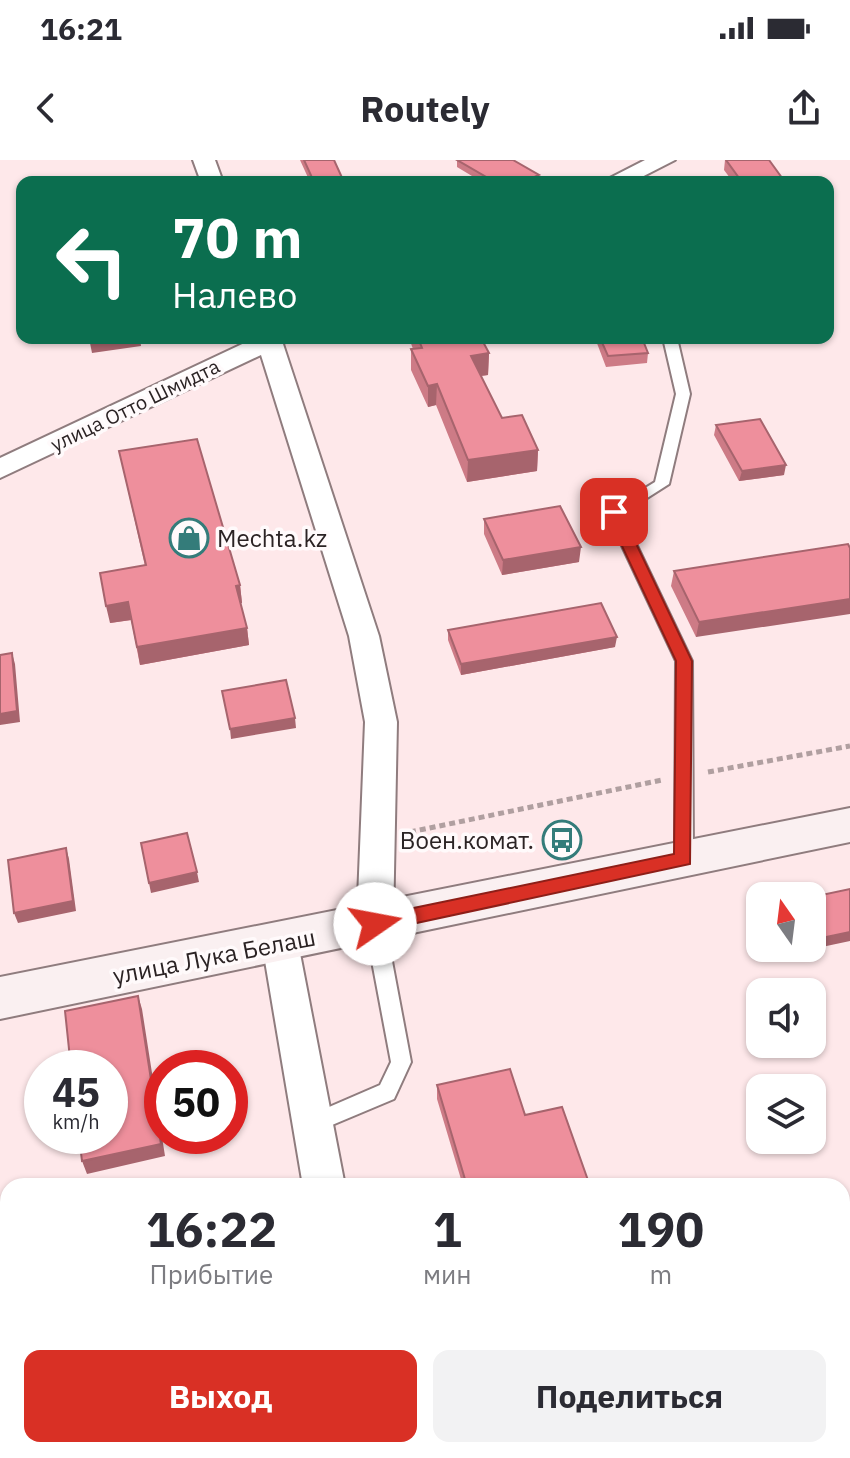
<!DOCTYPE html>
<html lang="ru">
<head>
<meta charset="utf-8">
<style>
	body { margin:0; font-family:"IBM Plex Sans",sans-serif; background:#f2f2f3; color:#2b2b33; height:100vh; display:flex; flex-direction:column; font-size:30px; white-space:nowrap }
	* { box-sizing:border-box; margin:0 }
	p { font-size:26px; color:#7c7c81 }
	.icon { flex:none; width:44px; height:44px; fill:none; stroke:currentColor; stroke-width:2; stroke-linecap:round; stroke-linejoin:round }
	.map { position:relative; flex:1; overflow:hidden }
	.details { position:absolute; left:0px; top:1018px; width:850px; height:280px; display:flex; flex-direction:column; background:#fff; border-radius:24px 24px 0 0; box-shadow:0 2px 6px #0004 }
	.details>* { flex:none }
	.top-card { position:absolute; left:16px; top:16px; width:818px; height:168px; border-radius:16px; box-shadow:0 2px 6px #0004; background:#0b6e4f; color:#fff; overflow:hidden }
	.needle { width:52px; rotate:346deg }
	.controls { position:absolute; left:746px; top:722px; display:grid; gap:16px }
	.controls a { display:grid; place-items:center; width:80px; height:80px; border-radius:16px; background:#fff; box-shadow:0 2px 6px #0004; font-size:40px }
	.speed { position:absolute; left:24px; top:890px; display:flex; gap:16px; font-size:40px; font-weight:700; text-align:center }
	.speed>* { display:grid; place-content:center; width:104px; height:104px; border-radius:50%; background:#fff; box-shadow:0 2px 6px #0004; line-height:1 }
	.speed small { font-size:20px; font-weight:400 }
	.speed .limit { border:12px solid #d22; background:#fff; color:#111 }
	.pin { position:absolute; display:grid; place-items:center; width:68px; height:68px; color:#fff; margin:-34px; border-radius:16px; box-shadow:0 4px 12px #0006 }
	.me { position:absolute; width:88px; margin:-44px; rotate:78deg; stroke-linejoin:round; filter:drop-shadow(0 0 6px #0008) }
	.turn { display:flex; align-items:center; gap:28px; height:168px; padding:0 24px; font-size:36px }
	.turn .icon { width:104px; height:104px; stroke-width:2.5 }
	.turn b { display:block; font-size:56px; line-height:68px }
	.eta { display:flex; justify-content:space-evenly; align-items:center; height:136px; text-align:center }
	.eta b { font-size:48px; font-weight:800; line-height:56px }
	.primary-button { display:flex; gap:16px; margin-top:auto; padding:16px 24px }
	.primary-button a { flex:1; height:92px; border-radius:16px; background:#d93025; color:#fff; font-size:32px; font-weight:800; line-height:92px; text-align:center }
	.primary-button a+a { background:#f2f2f3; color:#2b2b33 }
	.status { display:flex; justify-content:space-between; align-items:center; height:56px; padding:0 40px; background:#fff; direction:ltr }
	.status svg { height:22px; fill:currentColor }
	header { display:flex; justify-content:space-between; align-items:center; height:104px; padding:0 24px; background:#fff; font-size:36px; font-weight:800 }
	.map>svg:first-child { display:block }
</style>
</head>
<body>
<div class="status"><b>16:21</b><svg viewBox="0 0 49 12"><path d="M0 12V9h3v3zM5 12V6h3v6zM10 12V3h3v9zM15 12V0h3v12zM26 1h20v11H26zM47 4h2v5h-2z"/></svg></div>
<header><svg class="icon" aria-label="back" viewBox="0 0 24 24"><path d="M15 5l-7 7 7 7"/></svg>Routely<svg class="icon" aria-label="share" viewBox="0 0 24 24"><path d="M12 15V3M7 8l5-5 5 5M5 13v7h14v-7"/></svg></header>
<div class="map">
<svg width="850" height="1298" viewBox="0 0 850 1298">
	<rect width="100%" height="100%" fill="#fee8ea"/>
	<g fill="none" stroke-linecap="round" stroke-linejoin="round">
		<defs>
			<path id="lane" d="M 663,178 L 677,178 L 690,234 L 669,324 L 622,354 L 692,501 L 693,699 L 691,704 L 677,704 L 675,699 L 676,501 L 606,352 L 655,322 L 676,234 Z
				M 375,756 L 382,758 L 385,764 L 411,902 L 394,939 L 313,973 L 306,971 L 302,964 L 306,957 L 380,925 L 391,902 L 365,764 L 368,758 Z"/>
			<path id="street" d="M 193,0 L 215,0 L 223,22 L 201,22 Z
				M 645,0 L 675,0 L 632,22 L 602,22 Z
				M 255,178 L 288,178 L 283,184 L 379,476 L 397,562 L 393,764 L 388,774 L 375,779 L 362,774 L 357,764 L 365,562 L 349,476 L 261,195 L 0,318 L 0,298 Z
				M 280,768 L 293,772 L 298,783 L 345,1026 L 303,1026 L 262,783 L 267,772 Z
				M 350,1290 L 396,1290 L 397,1298 L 351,1298 Z"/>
			<path id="secondary" d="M 850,648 L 850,682 L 0,859 L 0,817 Z"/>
		</defs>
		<!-- lane casing -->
		<use href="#lane" stroke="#8f7c7e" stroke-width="4"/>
		<!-- street casing -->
		<use href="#street" stroke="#8f7c7e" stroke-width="4"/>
		<!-- secondary casing -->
		<use href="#secondary" stroke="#8f7c7e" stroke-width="4"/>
		<!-- path -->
		<path stroke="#b09fa0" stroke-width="5" stroke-dasharray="6 4" stroke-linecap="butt" d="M 708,612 L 850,586
			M 410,672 L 662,620"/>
		<!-- lane -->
		<use href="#lane" fill="#fff" fill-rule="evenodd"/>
		<!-- street -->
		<use href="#street" fill="#fff" fill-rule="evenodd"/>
		<!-- secondary -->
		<use href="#secondary" fill="#faf0f1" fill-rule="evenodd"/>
	</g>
	<!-- wall -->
	<path fill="#cd7b86" d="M 300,0 L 334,0 L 344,22 L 310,22 Z
		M 457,0 L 539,22 L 482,22 L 457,7 Z
		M 725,0 L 785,22 L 733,22 L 724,10 Z
		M 409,178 L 481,178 L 489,193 L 488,215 L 481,216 L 502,258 L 538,290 L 537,311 L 467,322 L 436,245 L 428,247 L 411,210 L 411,189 L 413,189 Z
		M 595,178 L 642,178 L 648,193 L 647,203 L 606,207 Z
		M 716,265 L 784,315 L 739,321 L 714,275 Z
		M 119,291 L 240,425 L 242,443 L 240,443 L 247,468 L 249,485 L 140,505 L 131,460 L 110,463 L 145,406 Z
		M 484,359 L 579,402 L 502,415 L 484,374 Z
		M 848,384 L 696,477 L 671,426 L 674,411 Z
		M 448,470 L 615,487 L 461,515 L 448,480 Z
		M 437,925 L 525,955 L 590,1026 L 463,1026 L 437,939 Z"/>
	<!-- shaded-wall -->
	<path fill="#a7646d" d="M 539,15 L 539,22 L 523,22 Z
		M 89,178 L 140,178 L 141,186 L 92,193 Z
		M 489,193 L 488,215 L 471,217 L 471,196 Z
		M 437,224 L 436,245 L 428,247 L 428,226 Z
		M 538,290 L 537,311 L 467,322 L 468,300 Z
		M 786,305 L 784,315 L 739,321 L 742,311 Z
		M 581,387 L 579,402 L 502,415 L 503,400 Z
		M 240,425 L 242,443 L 238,444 L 236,426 Z
		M 850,439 L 850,454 L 696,477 L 699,462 Z
		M 128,442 L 131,460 L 110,463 L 106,446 Z
		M 247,468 L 249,485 L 140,505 L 137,487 Z
		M 617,477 L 615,487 L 461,515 L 461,504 Z
		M 12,493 L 15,504 L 20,562 L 0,565 L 0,554 Z
		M 295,558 L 296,568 L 231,579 L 230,569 Z
		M 66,688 L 69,699 L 76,751 L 18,763 L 14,753 Z
		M 197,712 L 199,722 L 151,733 L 149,723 Z
		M 850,772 L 850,781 L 803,791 L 804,788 L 812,788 L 812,780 Z
		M 138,836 L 142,849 L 165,996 L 87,1014 L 82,1001 Z
		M 850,1115 L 850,1125 L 842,1127 L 842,1117 Z"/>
	<!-- building -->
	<path fill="#ee8f9c" stroke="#a7646d" stroke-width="2" d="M 304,0 L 334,0 L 344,22 L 314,22 Z
		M 457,0 L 513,0 L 539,15 L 523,22 L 495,22 Z
		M 726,0 L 769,0 L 785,22 L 742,22 Z
		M 418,178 L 481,178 L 489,193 L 471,196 L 502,258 L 522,255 L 538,290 L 468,300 L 437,224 L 428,226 L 411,189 L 422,188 Z
		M 600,178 L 642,178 L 648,193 L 608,196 Z
		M 760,259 L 786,305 L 742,311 L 716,265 Z
		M 197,279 L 240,425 L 236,426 L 247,468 L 137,487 L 128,442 L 106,446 L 100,413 L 146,405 L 119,291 Z
		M 560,346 L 581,387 L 503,400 L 484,359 Z
		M 848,384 L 850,388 L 850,439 L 699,462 L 674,411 Z
		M 601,443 L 617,477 L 461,504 L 448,470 Z
		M 12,493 L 17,551 L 0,554 L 0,495 Z
		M 286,520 L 295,558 L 230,569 L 222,531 Z
		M 187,673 L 197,712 L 149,723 L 141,683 Z
		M 66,688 L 73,741 L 14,753 L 8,700 Z
		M 850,729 L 850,772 L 812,780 L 812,737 Z
		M 138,836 L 161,984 L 82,1001 L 79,976 L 110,976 L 110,908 L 71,908 L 65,851 Z
		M 510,909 L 525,955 L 562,947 L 590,1026 L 467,1026 L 437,925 Z
		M 842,1038 L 850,1053 L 850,1115 L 842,1117 Z
		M 192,1290 L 295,1290 L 297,1298 L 193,1298 Z
		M 78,1291 L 81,1298 L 62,1298 Z"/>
	<!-- route -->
	<path fill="#d93025" stroke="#8d1f18" stroke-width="2" d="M 614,347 L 621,352 L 692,501 L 690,704 L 375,772 L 368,770 L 365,764 L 375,756 L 674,694 L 676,501 L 606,352 Z"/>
	<!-- icons -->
	<defs>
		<symbol id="shop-ring" viewBox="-11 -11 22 22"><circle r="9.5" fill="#fffafb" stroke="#347c7a" stroke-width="1.5"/><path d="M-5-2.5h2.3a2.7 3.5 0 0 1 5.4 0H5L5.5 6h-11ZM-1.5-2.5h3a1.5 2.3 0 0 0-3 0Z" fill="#347c7a"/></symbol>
		<symbol id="bus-ring" viewBox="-11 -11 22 22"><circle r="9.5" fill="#fffafb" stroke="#347c7a" stroke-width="1.5"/><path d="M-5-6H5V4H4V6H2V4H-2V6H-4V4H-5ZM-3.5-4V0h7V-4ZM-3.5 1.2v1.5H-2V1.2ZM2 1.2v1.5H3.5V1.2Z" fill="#347c7a"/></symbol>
	</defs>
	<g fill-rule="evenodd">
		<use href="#shop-ring" x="167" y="356" width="44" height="44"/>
		<use href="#bus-ring" x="540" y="658" width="44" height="44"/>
	</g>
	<g text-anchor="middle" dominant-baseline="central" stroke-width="7" stroke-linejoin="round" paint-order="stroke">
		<!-- far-street labels -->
		<g font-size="20" fill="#2b2324" stroke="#fffafb">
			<text transform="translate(135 245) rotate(-26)">улица Отто Шмидта</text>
		</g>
		<!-- poi labels -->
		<g font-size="24" fill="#2b2324" stroke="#fffafb" text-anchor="start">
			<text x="217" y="378">Mechta.kz</text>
			<text x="534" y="680" text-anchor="end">Воен.комат.</text>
		</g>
		<!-- street labels -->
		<g font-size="24" fill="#2b2324" stroke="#fffafb">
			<text transform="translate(214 796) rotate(-11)">улица Лука Белаш</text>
		</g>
	</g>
</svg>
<div class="controls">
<a><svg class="needle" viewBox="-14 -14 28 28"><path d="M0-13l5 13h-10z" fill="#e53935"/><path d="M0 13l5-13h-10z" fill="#7c7c81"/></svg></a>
<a><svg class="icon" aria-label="sound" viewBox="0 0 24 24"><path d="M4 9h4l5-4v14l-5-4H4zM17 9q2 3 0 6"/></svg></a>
<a><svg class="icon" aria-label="layers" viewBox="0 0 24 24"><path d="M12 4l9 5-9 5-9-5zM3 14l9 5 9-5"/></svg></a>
</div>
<div class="speed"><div>45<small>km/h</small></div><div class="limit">50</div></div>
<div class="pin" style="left:614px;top:352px;background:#d93025"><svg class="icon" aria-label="arrive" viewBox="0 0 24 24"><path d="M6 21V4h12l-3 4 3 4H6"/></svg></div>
<svg class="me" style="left:375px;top:764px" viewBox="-20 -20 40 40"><circle r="19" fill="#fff"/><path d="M0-13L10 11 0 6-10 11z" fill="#d93025"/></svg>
<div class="top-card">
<div class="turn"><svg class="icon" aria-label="left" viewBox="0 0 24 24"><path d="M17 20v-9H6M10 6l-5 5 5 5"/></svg><div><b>70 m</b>Налево</div></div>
</div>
<section class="details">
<div class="eta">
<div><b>16:22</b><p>Прибытие</p></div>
<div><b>1</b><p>мин</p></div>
<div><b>190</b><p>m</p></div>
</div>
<div class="primary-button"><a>Выход</a><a>Поделиться</a></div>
</section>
</div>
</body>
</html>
